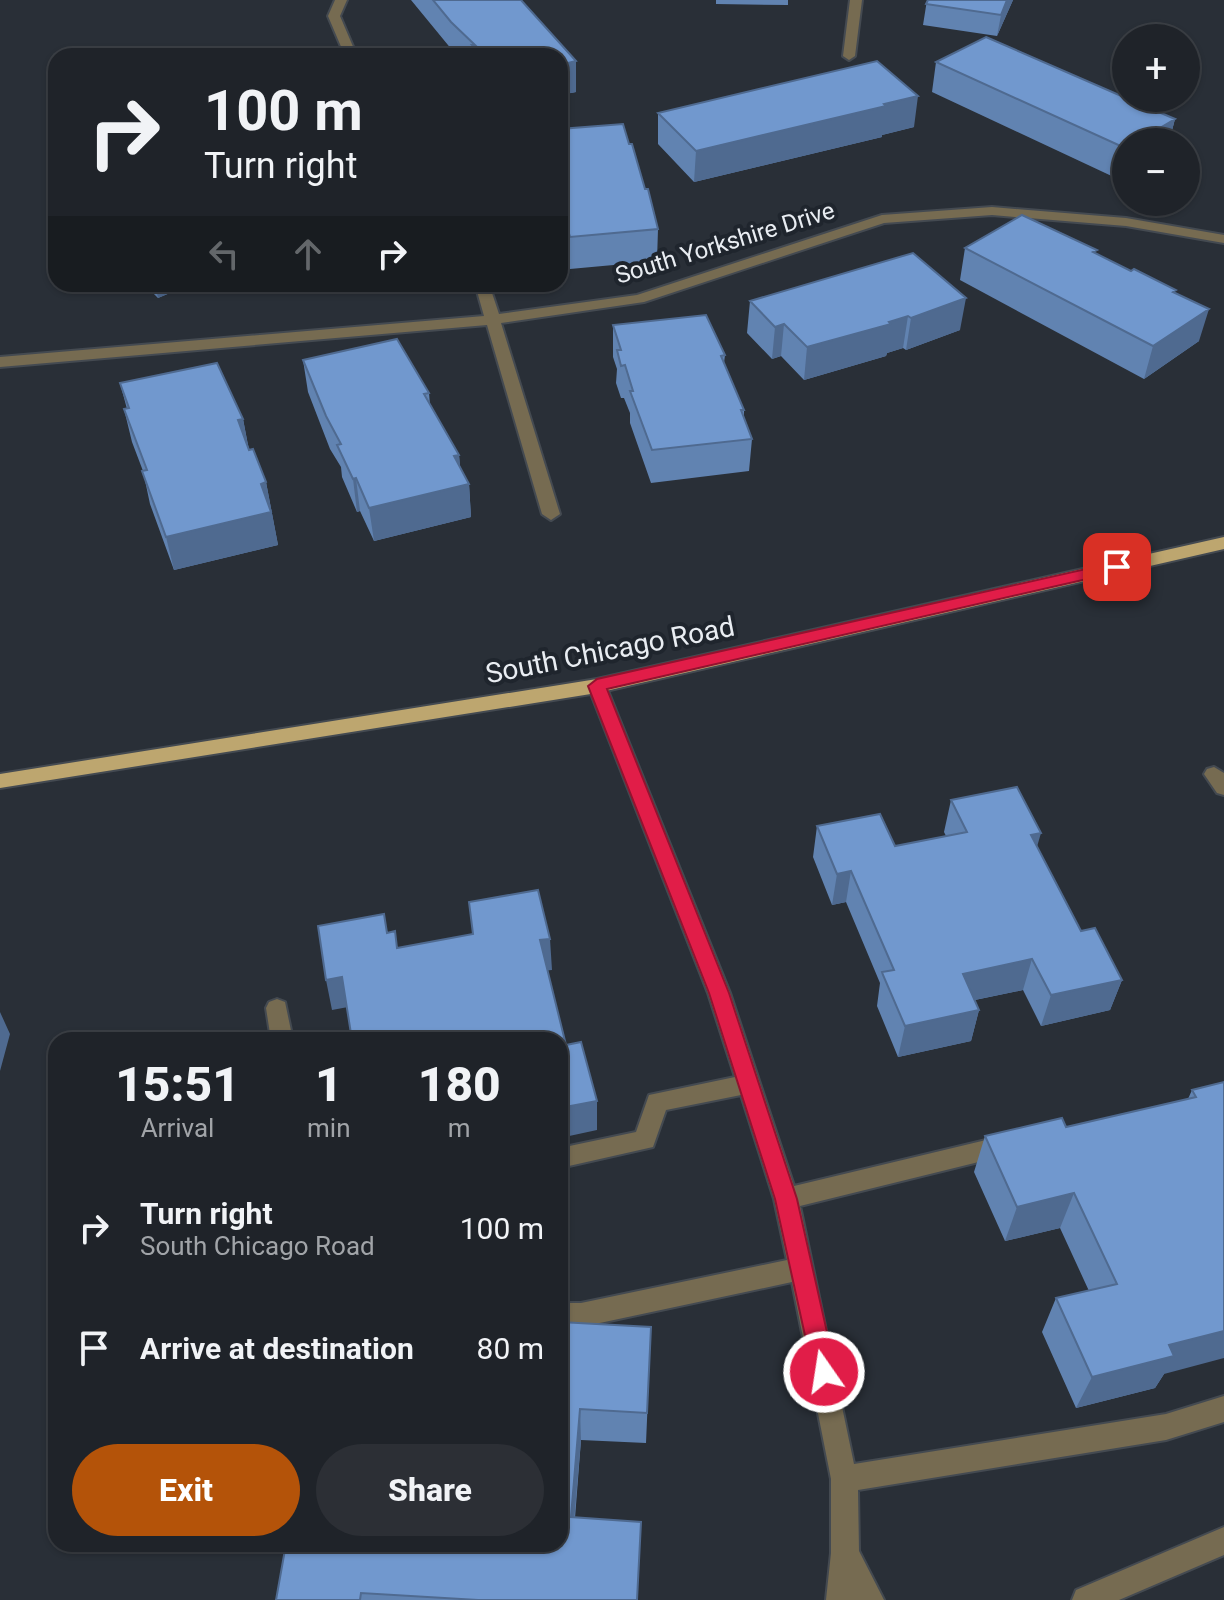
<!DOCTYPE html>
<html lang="en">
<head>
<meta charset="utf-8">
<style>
	body { margin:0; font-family:Roboto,sans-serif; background:#2c2f35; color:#f1f3f6; height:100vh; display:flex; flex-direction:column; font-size:30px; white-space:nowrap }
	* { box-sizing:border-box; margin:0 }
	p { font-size:26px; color:#a1a4a8 }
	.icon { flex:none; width:44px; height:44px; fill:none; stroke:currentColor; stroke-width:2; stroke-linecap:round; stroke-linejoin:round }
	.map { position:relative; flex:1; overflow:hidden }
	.drawer { position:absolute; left:48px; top:1032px; width:520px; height:520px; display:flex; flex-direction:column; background:#1f2329; border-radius:24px; box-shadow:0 2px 6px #0004,0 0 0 2px #3c4046 }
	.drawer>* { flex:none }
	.hud { position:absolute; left:48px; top:48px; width:520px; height:244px; border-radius:24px; box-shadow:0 2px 6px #0004,0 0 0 2px #3c4046; background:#1f2329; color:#f1f3f6; overflow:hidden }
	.buttons { position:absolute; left:1112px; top:24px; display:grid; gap:16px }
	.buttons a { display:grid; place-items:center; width:88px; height:88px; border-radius:50%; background:#1f2329; box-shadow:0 2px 6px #0004,0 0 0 2px #3c4046; font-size:40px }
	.pin { position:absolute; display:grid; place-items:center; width:68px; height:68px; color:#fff; margin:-34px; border-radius:16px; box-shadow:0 4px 12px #0006 }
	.me { position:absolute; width:88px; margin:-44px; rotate:347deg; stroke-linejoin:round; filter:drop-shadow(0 0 6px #0008) }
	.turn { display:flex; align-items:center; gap:28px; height:168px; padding:0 24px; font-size:36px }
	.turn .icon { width:104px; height:104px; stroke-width:2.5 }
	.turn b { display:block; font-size:56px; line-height:68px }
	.lanes { display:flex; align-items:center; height:76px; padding:0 24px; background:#0003; justify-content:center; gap:40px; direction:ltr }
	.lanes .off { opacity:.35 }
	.eta { display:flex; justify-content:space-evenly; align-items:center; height:136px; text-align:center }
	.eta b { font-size:48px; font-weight:800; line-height:56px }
	.button { display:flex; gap:16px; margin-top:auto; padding:16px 24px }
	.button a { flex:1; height:92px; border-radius:48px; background:#b45309; color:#fff; font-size:32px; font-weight:800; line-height:92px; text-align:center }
	.button a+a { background:#2c2f35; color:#f1f3f6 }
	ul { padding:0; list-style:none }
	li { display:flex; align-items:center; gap:24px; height:120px; padding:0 24px }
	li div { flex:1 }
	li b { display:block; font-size:30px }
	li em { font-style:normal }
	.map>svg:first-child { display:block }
</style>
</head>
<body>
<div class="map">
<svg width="1224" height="1600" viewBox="0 0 1224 1600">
	<rect width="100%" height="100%" fill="#292f37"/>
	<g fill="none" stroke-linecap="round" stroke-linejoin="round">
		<defs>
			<path id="minor" d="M 335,0 L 347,0 L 340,16 L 357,56 L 345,56 L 328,16 Z
				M 850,0 L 862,0 L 855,56 L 849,60 L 843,56 Z
				M 992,207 L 1126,218 L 1224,235 L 1224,243 L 1126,226 L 992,215 L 884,223 L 644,302 L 501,323 L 560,514 L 551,520 L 542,514 L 487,325 L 0,367 L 0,357 L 484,316 L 475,284 L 489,284 L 499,314 L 637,295 L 882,215 Z
				M 597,679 L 606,686 L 730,993 L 794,1186 L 1007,1135 L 1015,1138 L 1019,1145 L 1015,1152 L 1007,1155 L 800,1206 L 854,1464 L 1166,1414 L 1224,1396 L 1224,1422 L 1166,1440 L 858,1490 L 859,1551 L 884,1600 L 826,1600 L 831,1553 L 831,1479 L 792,1282 L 581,1327 L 560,1327 L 560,1303 L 581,1303 L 787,1260 L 774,1199 L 741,1095 L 666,1110 L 653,1147 L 560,1168 L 560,1148 L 636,1132 L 649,1095 L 735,1077 L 708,993 L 588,686 Z
				M 1214,767 L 1224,773 L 1224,795 L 1217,793 L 1204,774 L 1207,769 Z
				M 277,999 L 285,1002 L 293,1040 L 271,1040 L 266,1008 L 269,1002 Z
				M 1224,1527 L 1224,1555 L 1119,1600 L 1072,1600 L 1076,1590 Z"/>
			<path id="major" d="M 1224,537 L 1224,549 L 597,693 L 0,788 L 0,774 L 597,679 Z"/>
		</defs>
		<!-- minor casing -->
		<use href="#minor" stroke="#444a51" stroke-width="4"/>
		<!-- major casing -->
		<use href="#major" stroke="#444a51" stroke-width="4"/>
		<!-- minor -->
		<use href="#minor" fill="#766b51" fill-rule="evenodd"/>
		<!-- major -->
		<use href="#major" fill="#bda66f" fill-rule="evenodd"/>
	</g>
	<!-- wall -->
	<path fill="#6183b1" d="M 411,0 L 521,0 L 576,61 L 576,92 L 560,95 L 560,56 L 457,56 Z
		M 716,0 L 788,0 L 788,5 L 716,4 Z
		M 927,0 L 1013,0 L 997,36 L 923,25 Z
		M 936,62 L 1175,119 L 1169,142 L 1126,142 L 1126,175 L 1118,179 L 932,92 Z
		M 658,113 L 914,127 L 882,135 L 882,137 L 694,182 L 658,144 Z
		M 560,129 L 645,189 L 658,229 L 657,261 L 570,269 L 567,255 L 563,255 L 560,245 Z
		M 965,248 L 1096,254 L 1175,293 L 1199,341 L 1144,379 L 960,280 Z
		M 913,253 L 960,330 L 906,350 L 903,348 L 887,353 L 886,356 L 804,380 L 781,356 L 772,359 L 747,333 L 750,301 Z
		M 144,284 L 206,284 L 181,293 L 177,290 L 158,298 Z
		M 613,325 L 725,355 L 724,363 L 744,410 L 744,418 L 752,439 L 749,471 L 651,483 L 630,423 L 630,413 L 624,398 L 621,398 L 616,383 L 617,369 L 613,357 Z
		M 303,360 L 429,393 L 430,405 L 459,455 L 460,468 L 469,484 L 471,517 L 374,541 L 360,511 L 357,512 L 342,477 L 341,467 L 330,449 L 308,392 Z
		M 120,383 L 243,419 L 249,450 L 266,482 L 278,545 L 174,570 L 150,504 L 143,471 L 132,442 L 124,409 L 127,409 Z
		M 951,800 L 1037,847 L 1081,931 L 1122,980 L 1110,1010 L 1041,1026 L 1023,990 L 975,1000 L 979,1010 L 971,1041 L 898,1057 L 877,1006 L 880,983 L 846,902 L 832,905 L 813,857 L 817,826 L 895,846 L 946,836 L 944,832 Z
		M 1224,1082 L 1164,1374 L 1155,1388 L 1076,1408 L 1042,1332 L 1056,1298 L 1089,1291 L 1060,1228 L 1005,1241 L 974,1172 L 985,1136 L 1066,1127 L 1188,1099 L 1192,1090 Z
		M 560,1327 L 651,1327 L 646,1443 L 581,1440 L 575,1518 L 638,1600 L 276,1600 L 560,1544 Z"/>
	<!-- shaded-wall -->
	<path fill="#4f6a90" d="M 1007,0 L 1013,0 L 997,36 L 1001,15 Z
		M 576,61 L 576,92 L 560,95 L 560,65 Z
		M 918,96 L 914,127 L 882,135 L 882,137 L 694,182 L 696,151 Z
		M 1175,119 L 1169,142 L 1136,142 Z
		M 1125,148 L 1126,175 L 1118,179 Z
		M 155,284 L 176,284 L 177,290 L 158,298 Z
		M 179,284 L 206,284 L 181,293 Z
		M 966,298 L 960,330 L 906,350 L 911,318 Z
		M 1209,309 L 1199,341 L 1144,379 L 1153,346 Z
		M 908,316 L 903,348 L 887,353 L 886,356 L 804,380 L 807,347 Z
		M 784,324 L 781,356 L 772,359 L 775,327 Z
		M 243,419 L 249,451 L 238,420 Z
		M 459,455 L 462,486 L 469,484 L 471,517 L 374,541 L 369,508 L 454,456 Z
		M 356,478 L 360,511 L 357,512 L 353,479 Z
		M 266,482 L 278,545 L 174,570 L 166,537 L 261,484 Z
		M 1041,833 L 1032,864 L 1031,835 Z
		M 851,871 L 846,902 L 832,905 L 837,874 Z
		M 550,939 L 552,970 L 541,971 L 540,940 Z
		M 1032,959 L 1023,990 L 955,1004 L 963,974 Z
		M 342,977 L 348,1007 L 332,1010 L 326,980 Z
		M 1122,980 L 1110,1010 L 1041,1026 L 1051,995 Z
		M 979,1010 L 971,1041 L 898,1057 L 905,1026 Z
		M 0,1012 L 10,1034 L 0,1071 Z
		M 597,1101 L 597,1130 L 560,1138 L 560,1108 Z
		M 1074,1193 L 1060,1228 L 1005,1241 L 1017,1207 Z
		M 1224,1331 L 1224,1358 L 1164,1374 L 1155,1388 L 1076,1408 L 1092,1377 L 1169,1345 Z
		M 580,1409 L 581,1440 L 572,1546 L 571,1517 Z"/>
	<!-- building -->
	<path fill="#7198ce" stroke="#4f6a90" stroke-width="2" d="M 433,0 L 521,0 L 576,61 L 560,65 L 560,56 L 482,56 L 472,45 L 475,45 L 451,22 Z
		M 928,0 L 1007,0 L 1001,15 L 926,4 Z
		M 986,37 L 1126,98 L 1175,119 L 1136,142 L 1126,142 L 1125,148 L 936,62 Z
		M 877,61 L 918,96 L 884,104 L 886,106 L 696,151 L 658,113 Z
		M 623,124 L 629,144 L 632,144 L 645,189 L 648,189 L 658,229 L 570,237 L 566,223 L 562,224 L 560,216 L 560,129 Z
		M 1022,215 L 1097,250 L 1093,252 L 1131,271 L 1134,269 L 1176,290 L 1173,292 L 1209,309 L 1153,346 L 965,248 Z
		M 913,253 L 966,298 L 911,318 L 908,316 L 889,322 L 891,324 L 807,347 L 784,324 L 775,327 L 750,301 Z
		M 706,315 L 725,355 L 721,356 L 744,410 L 741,410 L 752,439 L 652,450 L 630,391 L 633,391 L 625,365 L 621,366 L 617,350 L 621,350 L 613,325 Z
		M 397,339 L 429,393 L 424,394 L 459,455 L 454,456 L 469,484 L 369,508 L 356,478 L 353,479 L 337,445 L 341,444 L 326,416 L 303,360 Z
		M 217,363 L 243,419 L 238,420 L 249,450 L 253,449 L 266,482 L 261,484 L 271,512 L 166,537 L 142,471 L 147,470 L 124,409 L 129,408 L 120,383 Z
		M 1017,787 L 1041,833 L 1031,835 L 1081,931 L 1095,928 L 1122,980 L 1051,995 L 1032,959 L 963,974 L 979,1010 L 905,1026 L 883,975 L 882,972 L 894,970 L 851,871 L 837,874 L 817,826 L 880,814 L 895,846 L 967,832 L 951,800 Z
		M 538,890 L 550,939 L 540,940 L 566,1045 L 581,1042 L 597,1101 L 560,1108 L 560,1040 L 352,1040 L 342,977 L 326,980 L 318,926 L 384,914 L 387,933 L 395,931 L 397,948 L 473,934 L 469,902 Z
		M 1224,1082 L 1224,1331 L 1169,1345 L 1174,1356 L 1092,1377 L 1056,1298 L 1117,1284 L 1074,1193 L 1017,1207 L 985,1136 L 1062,1118 L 1066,1127 L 1196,1097 L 1192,1090 Z
		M 560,1322 L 651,1327 L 647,1413 L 580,1409 L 571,1517 L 641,1522 L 637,1600 L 478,1600 L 361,1593 L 360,1600 L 276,1600 L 286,1544 L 560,1544 Z"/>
	<!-- route -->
	<path fill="#e11d48" stroke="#92132f" stroke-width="2" d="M 1117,562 L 1125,567 L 1122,571 L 607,689 L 729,993 L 797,1199 L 836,1372 L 833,1380 L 824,1383 L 816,1380 L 813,1372 L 775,1199 L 709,993 L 588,686 L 597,679 Z"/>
	<g text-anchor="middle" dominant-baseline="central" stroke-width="8" stroke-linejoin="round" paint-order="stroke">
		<!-- far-street labels -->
		<g font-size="24" fill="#e9edf2" stroke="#1f252d">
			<text transform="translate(725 243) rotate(-17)">South Yorkshire Drive</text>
		</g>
		<!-- street labels -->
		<g font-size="28" fill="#e9edf2" stroke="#1f252d">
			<text transform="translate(610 650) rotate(-11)">South Chicago Road</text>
		</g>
	</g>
</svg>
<div class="buttons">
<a>+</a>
<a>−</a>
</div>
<div class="pin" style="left:1117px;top:567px;background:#d93025"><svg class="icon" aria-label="arrive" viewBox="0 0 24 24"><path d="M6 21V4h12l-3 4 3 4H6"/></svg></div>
<svg class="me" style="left:824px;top:1372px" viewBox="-20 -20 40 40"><circle r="17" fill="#e11d48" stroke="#fff" stroke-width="3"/><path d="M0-11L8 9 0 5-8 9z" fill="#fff"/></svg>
<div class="hud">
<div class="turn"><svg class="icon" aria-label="right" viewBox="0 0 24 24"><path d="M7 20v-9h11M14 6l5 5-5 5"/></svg><div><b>100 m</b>Turn right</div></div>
<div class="lanes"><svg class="icon off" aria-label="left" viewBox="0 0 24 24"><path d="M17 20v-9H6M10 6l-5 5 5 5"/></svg><svg class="icon off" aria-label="ahead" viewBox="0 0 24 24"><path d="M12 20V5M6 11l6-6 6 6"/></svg><svg class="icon" aria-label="right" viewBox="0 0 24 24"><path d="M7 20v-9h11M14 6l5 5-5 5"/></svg></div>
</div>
<section class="drawer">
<div class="eta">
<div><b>15:51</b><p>Arrival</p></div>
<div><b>1</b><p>min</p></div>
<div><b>180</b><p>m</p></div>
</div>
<ul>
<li><svg class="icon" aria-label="right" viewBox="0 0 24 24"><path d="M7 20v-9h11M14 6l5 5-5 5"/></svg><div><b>Turn right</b><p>South Chicago Road</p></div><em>100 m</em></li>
<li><svg class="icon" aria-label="arrive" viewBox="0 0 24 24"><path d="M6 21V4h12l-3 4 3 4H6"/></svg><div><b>Arrive at destination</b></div><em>80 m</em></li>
</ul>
<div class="button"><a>Exit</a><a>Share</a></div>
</section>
</div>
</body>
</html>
